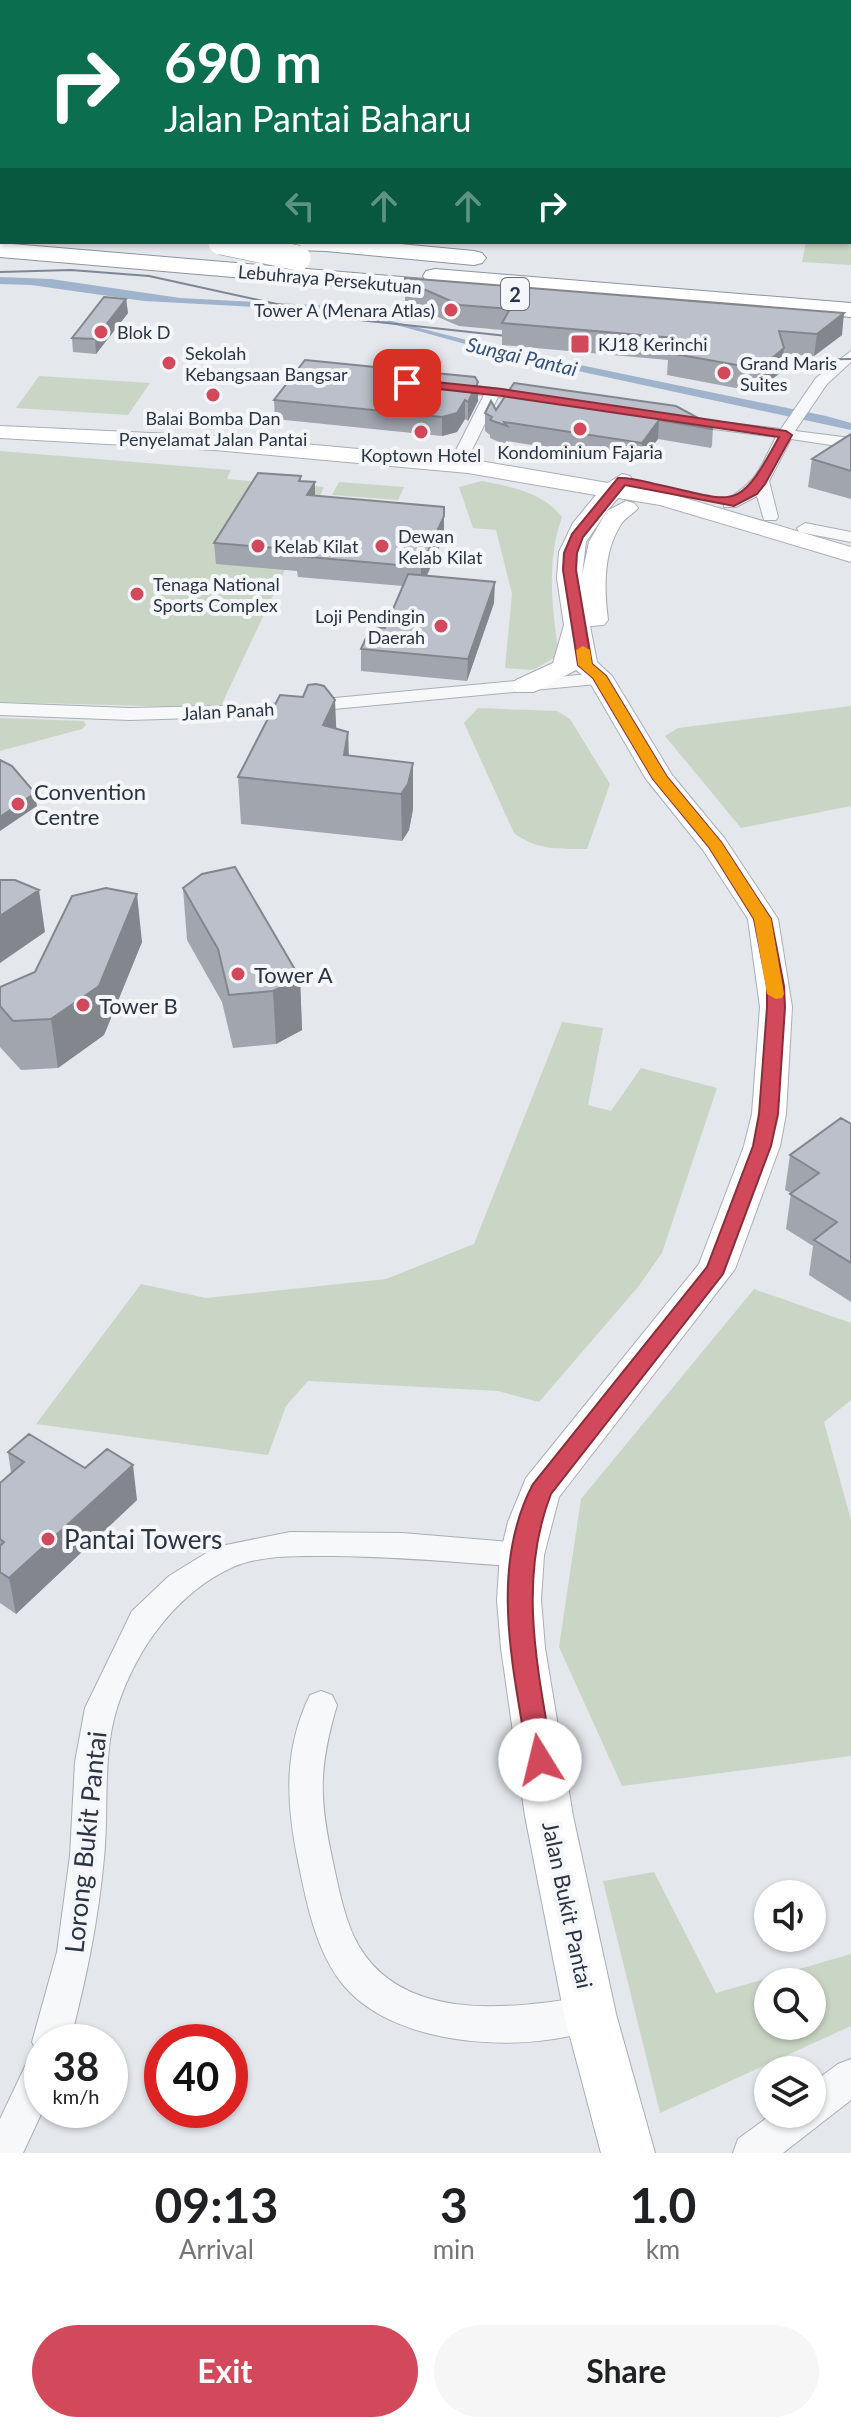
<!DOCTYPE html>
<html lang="en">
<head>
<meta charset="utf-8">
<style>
	body { margin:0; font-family:Lato,sans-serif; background:#f6f6f6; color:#202124; height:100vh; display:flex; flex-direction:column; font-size:30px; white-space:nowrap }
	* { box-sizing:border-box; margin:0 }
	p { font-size:26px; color:#757577 }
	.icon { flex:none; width:44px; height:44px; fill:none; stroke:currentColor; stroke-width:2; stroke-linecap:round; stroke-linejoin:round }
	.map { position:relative; height:2153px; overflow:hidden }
	.details { display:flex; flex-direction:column; background:#fff; flex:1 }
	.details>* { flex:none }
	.hud { position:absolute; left:0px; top:0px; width:852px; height:244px; box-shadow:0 2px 6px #0004; background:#0b6e4f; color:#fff; overflow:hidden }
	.controls { position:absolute; left:754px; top:1880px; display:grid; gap:16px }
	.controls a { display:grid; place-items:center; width:72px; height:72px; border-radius:50%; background:#fff; box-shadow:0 2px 6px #0004; font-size:40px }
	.speed { position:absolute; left:24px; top:2024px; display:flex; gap:16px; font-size:40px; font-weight:700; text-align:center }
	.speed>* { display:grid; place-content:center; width:104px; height:104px; border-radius:50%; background:#fff; box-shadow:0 2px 6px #0004; line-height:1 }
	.speed small { font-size:20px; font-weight:400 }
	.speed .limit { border:12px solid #d22; background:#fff; color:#111 }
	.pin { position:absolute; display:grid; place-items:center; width:68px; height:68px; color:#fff; margin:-34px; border-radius:16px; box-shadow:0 4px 12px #0006 }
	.me { position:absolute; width:88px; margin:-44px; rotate:351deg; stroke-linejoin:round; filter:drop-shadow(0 0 6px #0008) }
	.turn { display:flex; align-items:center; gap:28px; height:168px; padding:0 32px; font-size:36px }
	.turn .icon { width:104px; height:104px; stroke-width:2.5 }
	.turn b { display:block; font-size:56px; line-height:68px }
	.lanes { display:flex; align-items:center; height:76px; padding:0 32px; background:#0003; justify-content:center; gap:40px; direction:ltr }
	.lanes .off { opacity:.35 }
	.eta { display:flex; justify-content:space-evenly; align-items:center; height:136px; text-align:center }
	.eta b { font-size:48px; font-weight:700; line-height:56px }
	.action { display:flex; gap:16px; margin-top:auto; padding:16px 32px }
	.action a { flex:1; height:92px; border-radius:48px; background:#d1495b; color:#fff; font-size:32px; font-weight:700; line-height:92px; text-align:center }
	.action a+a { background:#f6f6f6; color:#202124 }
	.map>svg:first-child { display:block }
</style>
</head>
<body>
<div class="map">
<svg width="851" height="2153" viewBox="0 0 851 2153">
	<rect width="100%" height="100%" fill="#e4e7ec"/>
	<!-- green -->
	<path fill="#c9d6c5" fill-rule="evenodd" d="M 851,192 L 851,265 L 802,262 L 806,242 L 850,242 Z
		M 39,376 L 150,383 L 128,415 L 16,408 Z
		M 0,451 L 231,470 L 227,479 L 324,487 L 220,708 L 0,702 Z
		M 482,481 C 512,487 542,492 562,517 C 546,563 552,608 559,655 L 533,670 L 505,668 L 512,594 L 496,530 L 473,528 L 459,487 Z
		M 339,482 L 404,487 L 398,500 L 332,495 Z
		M 851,706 L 851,806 L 741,828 L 665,736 L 678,728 Z
		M 478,708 L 557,711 L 570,719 L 610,784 L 587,849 C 560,849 536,850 514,833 L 464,723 Z
		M 0,718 L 84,721 L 86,725 L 82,729 L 0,751 Z
		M 562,1022 L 603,1028 L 588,1105 L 611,1111 L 641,1068 L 717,1088 L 662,1253 L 638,1287 L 539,1402 L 498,1391 L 308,1381 L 286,1406 L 268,1455 L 36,1424 L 141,1284 L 206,1298 L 386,1279 L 474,1244 Z
		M 754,1289 L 851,1323 L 851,1400 L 824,1422 L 851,1520 L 851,1756 L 622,1786 L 559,1647 L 581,1499 Z
		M 654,1872 L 716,1993 L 851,1954 L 851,2026 L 660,2113 L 603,1881 ZM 768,1982 L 812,1982 L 812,2026 L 768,2026 Z"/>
	<!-- water -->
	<path fill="#9fb4cc" d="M 0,277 L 51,279 L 180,298 L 333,306 L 498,348 L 826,416 L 851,423 L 851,430 L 509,356 L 400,326 L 332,311 L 144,301 L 31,285 L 0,284 Z"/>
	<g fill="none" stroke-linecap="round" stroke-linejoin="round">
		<defs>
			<path id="street" d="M 307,0 L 328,0 L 330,2 L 309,2 Z
				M 667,0 L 689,0 L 691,2 L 669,2 Z
				M 850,183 L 851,183 L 851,191 L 850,191 Z
				M 851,351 L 851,362 L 827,384 L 795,431 L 851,438 L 851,448 L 791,439 L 769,481 L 778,517 L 776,520 L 764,520 L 757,496 L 736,507 L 724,507 L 724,501 C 758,481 759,470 776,437 L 675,424 L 667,419 L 670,416 L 781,429 L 816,378 Z
				M 445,382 L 540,394 L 547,398 L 540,402 L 498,397 L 469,456 L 461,461 L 453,456 L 484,395 L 440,389 L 438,386 Z
				M 805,523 L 851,532 L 851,542 L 799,532 L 797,528 Z
				M 600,673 L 609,679 L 607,683 L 260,716 L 130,720 L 0,715 L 0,703 L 130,708 L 260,705 Z
				M 290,1532 L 402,1533 L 522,1543 L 533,1546 L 537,1555 L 533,1564 L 522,1567 C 459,1562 398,1557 335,1556 C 303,1556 263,1554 233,1567 C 176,1593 136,1649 117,1708 C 102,1755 109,1809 104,1858 C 98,1923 86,1979 70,2042 L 42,2042 L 43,2110 L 23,2153 L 0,2153 L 0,2119 L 29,2058 L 38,2054 L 32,2042 L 57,1952 L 70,1856 L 75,1762 L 85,1708 L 132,1611 L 169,1576 L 216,1547 Z
				M 321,1691 L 332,1695 L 337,1705 C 318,1770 319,1800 334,1867 C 339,1890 344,1915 354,1937 C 397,2025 511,2009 590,1996 L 603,2002 L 608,2014 L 603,2026 C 531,2055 399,2049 345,1987 C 315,1952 306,1900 297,1856 C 286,1800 284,1748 310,1695 Z
				M 851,2059 L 851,2100 L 783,2153 L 733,2153 L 738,2139 L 772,2114 L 812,2114 L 812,2083 L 838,2064 Z"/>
			<path id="secondary" d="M 759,0 L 773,0 L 773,2 L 759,2 Z
				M 0,426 L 215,436 L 468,459 L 608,483 L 622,474 L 630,476 L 633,481 L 629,486 L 671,494 L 851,547 L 851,562 L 660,505 L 618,498 L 607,511 L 626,501 L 634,503 L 638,508 C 632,515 624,518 620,526 C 603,553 604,590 608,620 L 604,625 L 590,626 L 597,662 L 612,676 L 672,775 L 725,839 L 778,919 L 792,1007 L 786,1114 L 780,1146 L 735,1269 L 559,1497 L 544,1555 L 541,1600 L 545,1648 L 573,1816 L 616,2014 L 655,2153 L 601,2153 L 564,2014 L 525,1816 L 501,1648 L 497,1600 L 500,1555 L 508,1522 L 526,1478 L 699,1264 L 744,1146 L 752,1114 L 760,1007 L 748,919 L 703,850 L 646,779 L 589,681 L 576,670 L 534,692 L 516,692 L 512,686 L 516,680 L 553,663 L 564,625 L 557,578 L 559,552 L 573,523 L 596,495 L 468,473 L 215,450 L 0,438 ZM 607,511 L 589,542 L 582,575 L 586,542 Z"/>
			<path id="highway" d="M 252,242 L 379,242 L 474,251 L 482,253 L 486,258 L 482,263 L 474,265 L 326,251 L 264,249 L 256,247 Z
				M 0,243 L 425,279 L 423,276 L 426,271 L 435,269 L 851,303 L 851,317 L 476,287 L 478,290 L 475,295 L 466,297 L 0,257 Z"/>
		</defs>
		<!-- street casing -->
		<use href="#street" stroke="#a9aeb7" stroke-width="2"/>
		<!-- secondary casing -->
		<use href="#secondary" stroke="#a9aeb7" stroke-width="2"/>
		<!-- highway casing -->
		<use href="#highway" stroke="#8b94a3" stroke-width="2"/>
		<!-- street -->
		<use href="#street" fill="#f7f8fa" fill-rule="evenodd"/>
		<!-- secondary -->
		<use href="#secondary" fill="#fff" fill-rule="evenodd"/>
		<!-- highway -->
		<use href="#highway" fill="#fff" fill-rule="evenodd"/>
		<!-- tram -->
		<path stroke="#7d8696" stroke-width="2" d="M 0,272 L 71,270 L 149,276 L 341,318 L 507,336
			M 789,360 L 851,359"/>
		<defs>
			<path id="highway-bridge" d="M 221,242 L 298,258"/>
		</defs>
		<!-- highway-bridge casing -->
		<use href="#highway-bridge" stroke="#8b94a3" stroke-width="26" stroke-linecap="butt"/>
		<!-- highway-bridge -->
		<use href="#highway-bridge" stroke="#fff" stroke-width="25"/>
	</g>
	<!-- wall -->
	<path fill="#a1a5ae" d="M 0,126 L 2,126 L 2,174 L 0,174 Z
		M 405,281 L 842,335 L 814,356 L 784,354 L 782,371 L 757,392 L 667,375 L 668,360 L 502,345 L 502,330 L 459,326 L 405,303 Z
		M 126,299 L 128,313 L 96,354 L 73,352 L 72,338 Z
		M 514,383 L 713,426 L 712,445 L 711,448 L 658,439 L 640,462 L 506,441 L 506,445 L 490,438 L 490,435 L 485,431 L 485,413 L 496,410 Z
		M 274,400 L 478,401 L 468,421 L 465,419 L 457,432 L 442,436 L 275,419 Z
		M 851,434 L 851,499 L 808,487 L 812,459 Z
		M 301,476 L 301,481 L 315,496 L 444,536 L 427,576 L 494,603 L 467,681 L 361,671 L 361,649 L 385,628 L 403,586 L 298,577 L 297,571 L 216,564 L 214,543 Z
		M 336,729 L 348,732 L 349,756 L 413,763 L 413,809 L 409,830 L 402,841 L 241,824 L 238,777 Z
		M 183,888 L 300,978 L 302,1030 L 276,1044 L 233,1048 L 222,1002 L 187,940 Z
		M 142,942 L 104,1035 L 58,1068 L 21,1070 L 0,1047 L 0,987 Z
		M 851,1124 L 851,1302 L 809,1275 L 813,1246 L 786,1229 L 791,1193 L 785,1190 L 790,1155 Z
		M 8,1452 L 137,1500 L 16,1614 L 0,1603 L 0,1483 L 11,1473 Z"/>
	<!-- shaded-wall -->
	<path fill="#83868d" d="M 2,0 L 21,0 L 18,2 L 2,2 L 2,14 L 0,15 L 0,2 Z
		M 2,46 L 2,60 L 0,62 L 0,47 Z
		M 126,299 L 128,313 L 96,354 L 95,339 Z
		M 844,313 L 842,335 L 814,356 L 817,334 Z
		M 784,348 L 782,371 L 757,392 L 759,369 Z
		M 478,382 L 478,401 L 468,421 L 468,402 Z
		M 465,400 L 465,419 L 457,432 L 442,436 L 442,417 Z
		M 659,420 L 658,439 L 640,462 L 642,443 Z
		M 315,482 L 315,502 L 307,495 Z
		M 444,516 L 444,536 L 421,588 L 421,567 Z
		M 495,582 L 494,603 L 467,681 L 468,659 Z
		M 335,700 L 337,745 L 323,725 Z
		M 348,732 L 349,778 L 344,755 Z
		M 413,763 L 413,809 L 409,830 L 402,841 L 401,794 Z
		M 35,793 L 37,806 L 0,831 L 0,817 Z
		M 39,890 L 45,932 L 0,963 L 0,916 Z
		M 137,894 L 142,942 L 104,1035 L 58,1068 L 51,1019 Z
		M 300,978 L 302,1030 L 276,1044 L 273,991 Z
		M 133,1465 L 137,1500 L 16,1614 L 9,1578 Z"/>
	<!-- building -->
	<path fill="#bbc0ca" stroke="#83868d" stroke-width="2" d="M 0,26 L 2,26 L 2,46 L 0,47 Z
		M 850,44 L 851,44 L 851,167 L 850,167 Z
		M 0,126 L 2,126 L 2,158 L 0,158 Z
		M 405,278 L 844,313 L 817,334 L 779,331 L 784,348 L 759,369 L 669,353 L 674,338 L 502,323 L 510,309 L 460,305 L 405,281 Z
		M 104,297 L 126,299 L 95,339 L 72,338 Z
		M 305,360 L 475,377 L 478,382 L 468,402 L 465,400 L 457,413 L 442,417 L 274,400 Z
		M 514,383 L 676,406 L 713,426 L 712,429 L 659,420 L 642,443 L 504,422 L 507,426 L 490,420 L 492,417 L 485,413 L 491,401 L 496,410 Z
		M 851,434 L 851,471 L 812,459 Z
		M 258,473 L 301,476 L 299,481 L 315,482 L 307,495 L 444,507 L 444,516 L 421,567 L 297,556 L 300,550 L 214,543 Z
		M 408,574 L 495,582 L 468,659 L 361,649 L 371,627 L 385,628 Z
		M 316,684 L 324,686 L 335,700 L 323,725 L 348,732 L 344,755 L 413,763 L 408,784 L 401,794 L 238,777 L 280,695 L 303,697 L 308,685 Z
		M 0,760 L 12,766 L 35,793 L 0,817 Z
		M 235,867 L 300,978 L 273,991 L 229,995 L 218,949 L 183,888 L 202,874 Z
		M 0,880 L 15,880 L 39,890 L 0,916 Z
		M 106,888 L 137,894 L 99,986 L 51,1019 L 13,1021 L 0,1006 L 0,987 L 35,972 L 72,896 Z
		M 841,1118 L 851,1124 L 851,1263 L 814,1240 L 837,1222 L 790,1194 L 819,1173 L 790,1155 Z
		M 29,1434 L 85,1468 L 107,1449 L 133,1465 L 9,1578 L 0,1572 L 0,1546 L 4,1542 L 0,1539 L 0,1483 L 24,1462 L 8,1452 Z"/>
	<!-- route -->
	<path fill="#d1495b" stroke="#882f3b" stroke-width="2" d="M 407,379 L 502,389 L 786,431 L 792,435 L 765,484 L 757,494 L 734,506 L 625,485 L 583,537 L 577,553 L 576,570 L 592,664 L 606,676 L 667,777 L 721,842 L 771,919 L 784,986 L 785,1007 L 778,1114 L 771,1146 L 723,1274 L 551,1494 C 517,1581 538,1670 553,1760 L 549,1768 L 540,1771 L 531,1768 L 528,1760 C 514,1670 488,1569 533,1484 L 707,1267 L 753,1146 L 759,1114 L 767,1007 L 767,986 L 754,919 L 709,847 L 653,779 L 593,678 L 578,665 L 563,570 L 564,553 L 572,534 L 618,478 C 630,477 643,481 655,484 C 736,501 737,515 779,437 L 502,396 L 403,385 L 402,383 Z"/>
	<!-- slow -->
	<path fill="#f59e0b" d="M 583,646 L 590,650 L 592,664 L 606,676 L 667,777 L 721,842 L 771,919 L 784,994 L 782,998 L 776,999 L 767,994 L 754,919 L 709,847 L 653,779 L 593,678 L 578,665 L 576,650 Z"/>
	<!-- markers -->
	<g fill="#d1495b" stroke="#f4f6f9" stroke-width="3">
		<circle cx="451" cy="310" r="8"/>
		<circle cx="101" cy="332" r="8"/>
		<rect x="570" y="334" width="20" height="20" rx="4"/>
		<circle cx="169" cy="363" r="8"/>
		<circle cx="724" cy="373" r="8"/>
		<circle cx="213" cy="395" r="8"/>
		<circle cx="580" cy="429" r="8"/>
		<circle cx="421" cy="432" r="8"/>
		<circle cx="258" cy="546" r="8"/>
		<circle cx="382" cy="546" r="8"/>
		<circle cx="137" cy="594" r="8"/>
		<circle cx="441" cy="626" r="8"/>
		<circle cx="18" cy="804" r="8"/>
		<circle cx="238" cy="974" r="8"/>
		<circle cx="83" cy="1005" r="8"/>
		<circle cx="48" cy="1539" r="8"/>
	</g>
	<g text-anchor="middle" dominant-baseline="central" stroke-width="8" stroke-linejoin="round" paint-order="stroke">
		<!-- far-street labels -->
		<g font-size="18" fill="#2b3445" stroke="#f4f6f9">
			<text transform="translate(330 279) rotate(5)">Lebuhraya Persekutuan</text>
			<text transform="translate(228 711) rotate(-3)">Jalan Panah</text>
		</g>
		<!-- far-poi labels -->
		<g font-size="18" fill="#2b3445" stroke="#f4f6f9" text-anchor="start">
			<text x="435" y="310" text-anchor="end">Tower A (Menara Atlas)</text>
			<text x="117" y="332">Blok D</text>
			<text x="598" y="344">KJ18 Kerinchi</text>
			<text x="185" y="353">Sekolah<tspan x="185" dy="21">Kebangsaan Bangsar</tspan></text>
			<text x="740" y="363">Grand Maris<tspan x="740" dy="21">Suites</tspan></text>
			<text x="213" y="418" text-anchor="middle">Balai Bomba Dan<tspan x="213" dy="21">Penyelamat Jalan Pantai</tspan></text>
			<text x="580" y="452" text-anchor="middle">Kondominium Fajaria</text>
			<text x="421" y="455" text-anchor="middle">Koptown Hotel</text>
			<text x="398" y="536">Dewan<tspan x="398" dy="21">Kelab Kilat</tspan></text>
			<text x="274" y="546">Kelab Kilat</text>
			<text x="153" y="584">Tenaga National<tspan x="153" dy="21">Sports Complex</tspan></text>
			<text x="425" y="616" text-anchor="end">Loji Pendingin<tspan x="425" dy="21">Daerah</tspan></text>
		</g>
		<!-- shield labels -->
		<rect fill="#f4f6f9" stroke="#676e7b" stroke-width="2" x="501" y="278" width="28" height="32" rx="6"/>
		<g font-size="20" font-weight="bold" fill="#2b3445">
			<text x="515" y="294">2</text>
		</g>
		<!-- far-water labels -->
		<g font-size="20" font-style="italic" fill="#34527a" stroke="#f4f6f9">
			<text transform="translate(522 356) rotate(13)">Sungai Pantai</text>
		</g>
		<!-- poi labels -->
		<g font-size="22" fill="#2b3445" stroke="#f4f6f9" text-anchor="start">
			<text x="34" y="791">Convention<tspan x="34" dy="25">Centre</tspan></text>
			<text x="254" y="974">Tower A</text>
			<text x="99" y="1005">Tower B</text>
		</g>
		<!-- street labels -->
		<g font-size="22" fill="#2b3445" stroke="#f4f6f9">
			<text transform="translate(568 1905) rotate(78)">Jalan Bukit Pantai</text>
		</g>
		<!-- near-poi labels -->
		<g font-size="26" fill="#2b3445" stroke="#f4f6f9" text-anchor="start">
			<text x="64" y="1539">Pantai Towers</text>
		</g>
		<!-- near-street labels -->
		<g font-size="26" fill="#2b3445" stroke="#f4f6f9">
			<text transform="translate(85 1842) rotate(-84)">Lorong Bukit Pantai</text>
		</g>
	</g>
</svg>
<div class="controls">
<a><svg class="icon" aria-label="sound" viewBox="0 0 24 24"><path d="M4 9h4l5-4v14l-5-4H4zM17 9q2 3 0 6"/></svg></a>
<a><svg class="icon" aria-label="search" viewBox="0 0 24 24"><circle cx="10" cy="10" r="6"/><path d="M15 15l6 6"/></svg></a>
<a><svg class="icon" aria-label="layers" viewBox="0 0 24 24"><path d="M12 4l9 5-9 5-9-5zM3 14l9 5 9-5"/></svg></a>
</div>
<div class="speed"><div>38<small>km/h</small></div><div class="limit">40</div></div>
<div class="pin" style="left:407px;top:383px;background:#d93025"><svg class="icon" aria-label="arrive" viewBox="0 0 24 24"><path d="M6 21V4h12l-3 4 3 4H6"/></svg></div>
<svg class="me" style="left:540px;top:1760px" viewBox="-20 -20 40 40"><circle r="19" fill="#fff"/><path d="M0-13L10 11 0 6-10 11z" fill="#d1495b"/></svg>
<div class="hud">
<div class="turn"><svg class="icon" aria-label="right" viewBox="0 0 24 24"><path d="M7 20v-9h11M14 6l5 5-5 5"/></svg><div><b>690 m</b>Jalan Pantai Baharu</div></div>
<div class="lanes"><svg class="icon off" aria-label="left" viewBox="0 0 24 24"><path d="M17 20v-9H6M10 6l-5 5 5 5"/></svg><svg class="icon off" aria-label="ahead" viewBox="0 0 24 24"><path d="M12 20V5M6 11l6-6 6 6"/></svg><svg class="icon off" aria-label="ahead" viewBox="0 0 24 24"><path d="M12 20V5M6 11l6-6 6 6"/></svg><svg class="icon" aria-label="right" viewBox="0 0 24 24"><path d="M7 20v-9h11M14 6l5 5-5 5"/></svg></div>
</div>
</div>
<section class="details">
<div class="eta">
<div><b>09:13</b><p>Arrival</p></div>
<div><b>3</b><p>min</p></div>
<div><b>1.0</b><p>km</p></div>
</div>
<div class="action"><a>Exit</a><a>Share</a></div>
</section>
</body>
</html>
